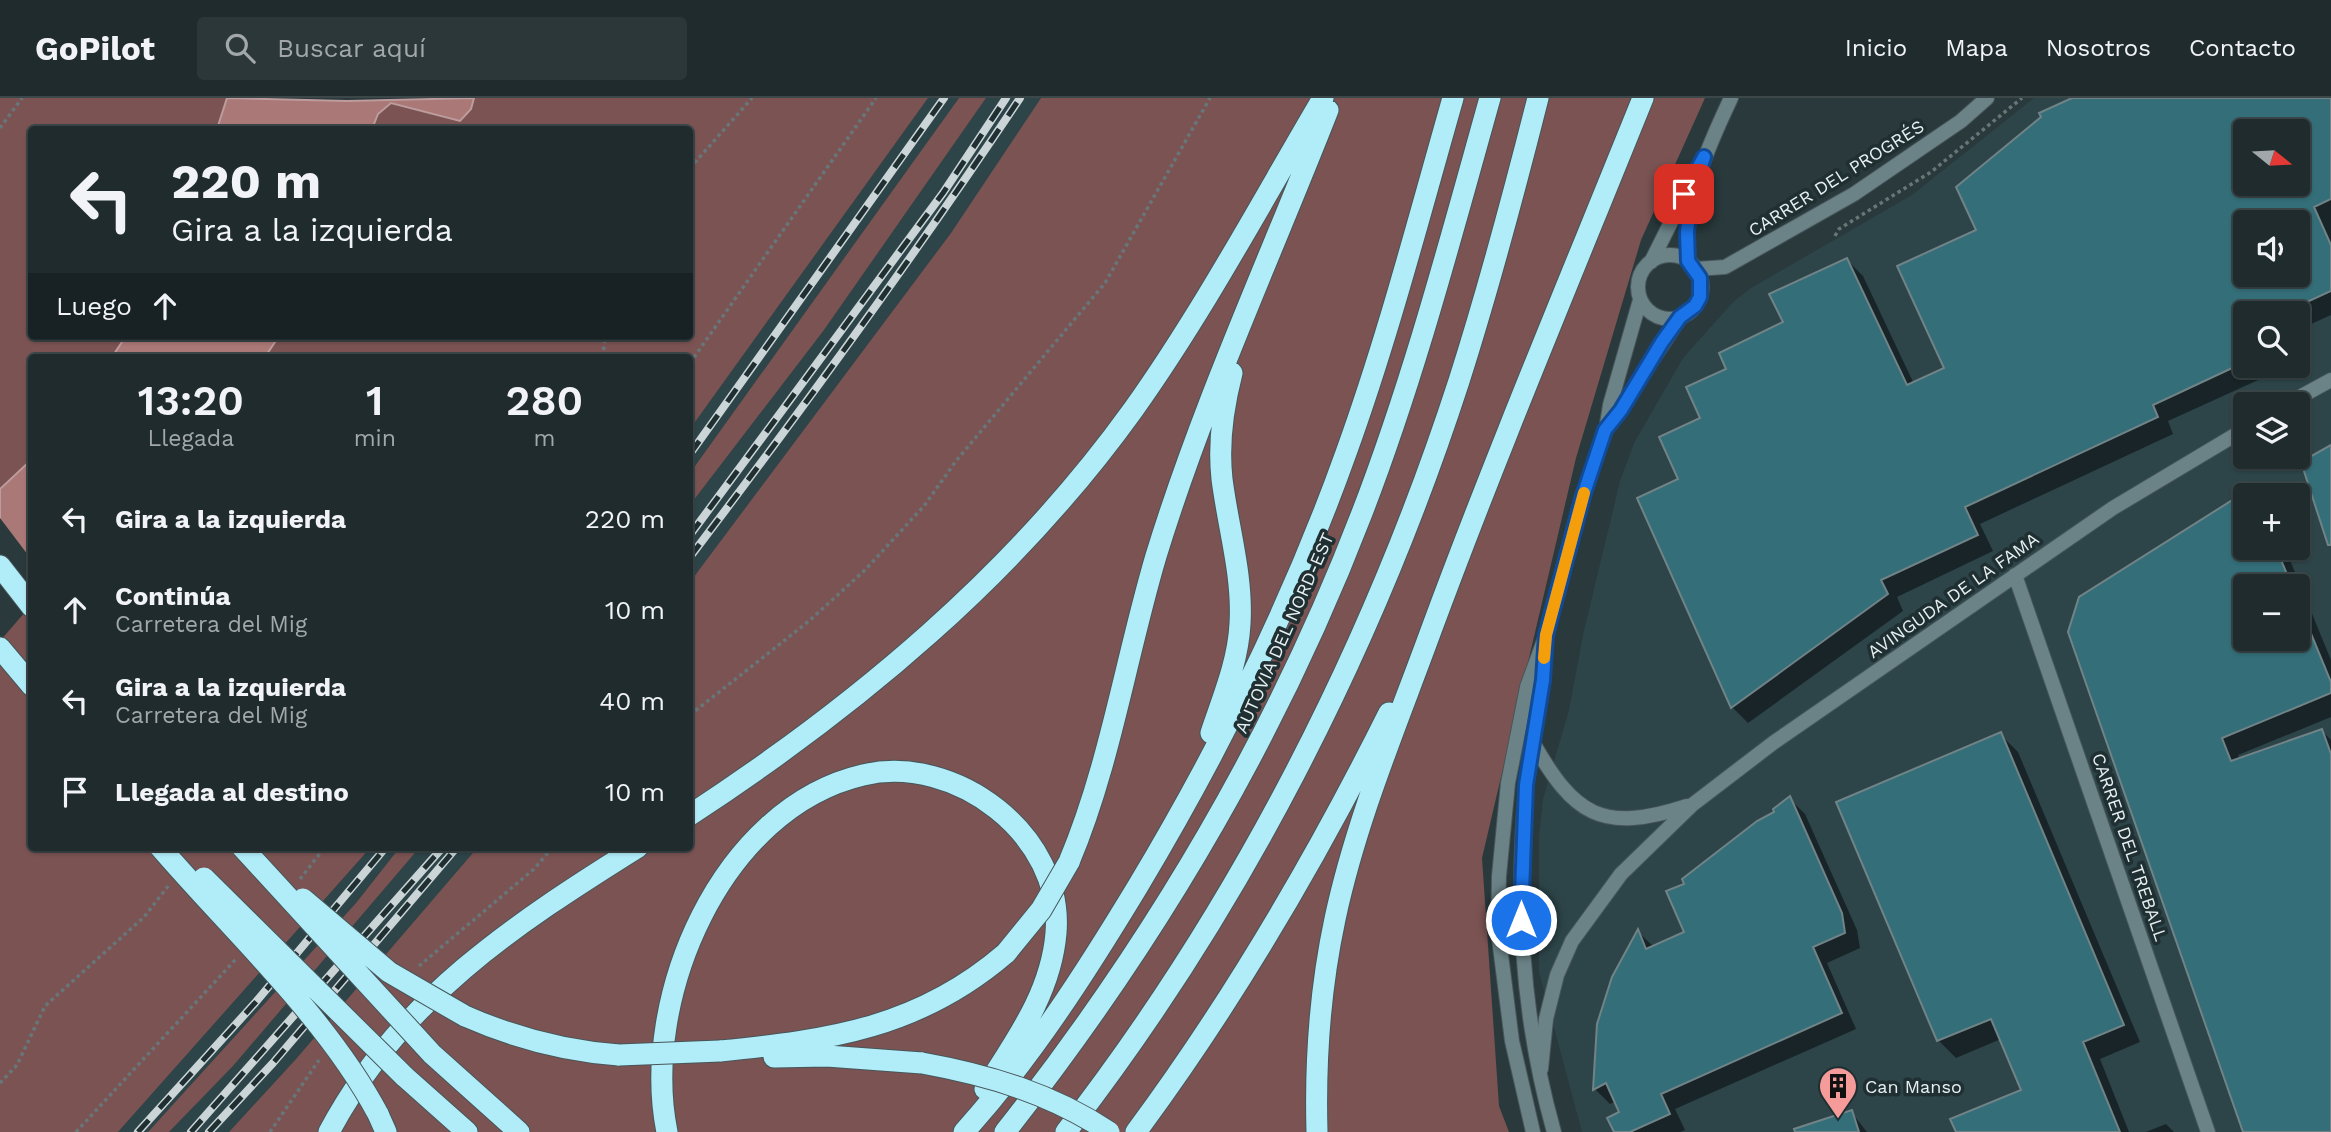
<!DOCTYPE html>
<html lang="es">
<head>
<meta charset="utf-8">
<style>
	body { margin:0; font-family:"Work Sans",sans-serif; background:#2c3739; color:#f1f3f6; height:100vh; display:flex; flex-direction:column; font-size:26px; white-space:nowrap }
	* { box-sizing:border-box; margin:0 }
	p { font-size:23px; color:#a1a7aa }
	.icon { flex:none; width:38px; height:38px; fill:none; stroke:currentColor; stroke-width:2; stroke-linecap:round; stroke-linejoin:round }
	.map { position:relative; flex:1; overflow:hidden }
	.sheet { position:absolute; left:28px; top:256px; width:665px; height:497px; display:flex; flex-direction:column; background:#1f2b2d; border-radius:7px; box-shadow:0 2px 5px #0004,0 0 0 2px #3c4749 }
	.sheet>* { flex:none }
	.top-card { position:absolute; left:28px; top:28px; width:665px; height:214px; border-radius:7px; box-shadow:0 2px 5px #0004,0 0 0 2px #3c4749; background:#1f2b2d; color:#f1f3f6; overflow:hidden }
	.needle { width:46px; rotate:108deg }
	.buttons { position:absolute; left:2233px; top:21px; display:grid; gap:14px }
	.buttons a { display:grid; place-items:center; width:77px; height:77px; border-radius:7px; background:#1f2b2d; box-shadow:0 2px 5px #0004,0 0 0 2px #3c4749; font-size:35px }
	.pin { position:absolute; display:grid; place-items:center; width:60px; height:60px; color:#fff; margin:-30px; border-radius:14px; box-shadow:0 4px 10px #0006 }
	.me { position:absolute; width:77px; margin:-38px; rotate:0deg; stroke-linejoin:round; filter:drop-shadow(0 0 5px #0008) }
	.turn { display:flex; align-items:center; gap:24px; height:147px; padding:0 28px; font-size:32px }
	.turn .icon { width:91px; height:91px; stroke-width:2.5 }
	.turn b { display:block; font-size:49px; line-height:60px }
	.then { display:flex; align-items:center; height:66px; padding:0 28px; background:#0003; gap:14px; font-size:26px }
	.eta { display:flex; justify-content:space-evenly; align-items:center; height:119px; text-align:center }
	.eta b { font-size:42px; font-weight:600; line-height:49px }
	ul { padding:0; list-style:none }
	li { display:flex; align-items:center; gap:21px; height:91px; padding:0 28px }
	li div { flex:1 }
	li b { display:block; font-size:26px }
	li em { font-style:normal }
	header { display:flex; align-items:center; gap:42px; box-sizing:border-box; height:98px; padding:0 35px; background:#1f2b2d; border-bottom:2px solid #3c4749 }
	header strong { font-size:33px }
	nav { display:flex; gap:38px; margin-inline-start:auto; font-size:24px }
	.search { width:490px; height:63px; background:#2c3739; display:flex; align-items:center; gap:18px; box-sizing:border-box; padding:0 24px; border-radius:7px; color:#a1a7aa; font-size:26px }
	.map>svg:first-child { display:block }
</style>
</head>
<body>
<header>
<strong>GoPilot</strong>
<div class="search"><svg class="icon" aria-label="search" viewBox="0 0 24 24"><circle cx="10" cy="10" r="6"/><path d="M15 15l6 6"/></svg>Buscar aquí</div>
<nav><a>Inicio</a><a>Mapa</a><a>Nosotros</a><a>Contacto</a></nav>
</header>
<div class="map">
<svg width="2331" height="1034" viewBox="0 0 2331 1034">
	<rect width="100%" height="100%" fill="#29393c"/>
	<!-- built -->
	<path fill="#2d4549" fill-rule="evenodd" d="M 928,0 L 959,0 L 690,375 L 690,331 Z
		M 986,0 L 1041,0 L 951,135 L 690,484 L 690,407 L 824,232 Z
		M 2034,0 L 2331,0 L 2331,1034 L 1582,1034 L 1539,874 L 1539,738 L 1543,701 L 1569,612 L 1583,537 L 1620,383 L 1634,345 L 1683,260 L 1734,203 L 1751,190 L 1912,97 ZM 2245,33 L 2298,33 L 2298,86 L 2245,86 ZM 2245,124 L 2298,124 L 2298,177 L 2245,177 ZM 2245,215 L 2298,215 L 2298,268 L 2245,268 ZM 2245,306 L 2298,306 L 2298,359 L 2245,359 ZM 2245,397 L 2298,397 L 2298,450 L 2245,450 ZM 2245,488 L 2298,488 L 2298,541 L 2245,541 Z
		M 371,749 L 400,749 L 356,805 L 148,1034 L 118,1034 Z
		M 420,749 L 478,749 L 296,961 L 229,1034 L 169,1034 L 233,968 Z"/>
	<!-- green -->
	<path fill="#7b5353" d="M 0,0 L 227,0 L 217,31 L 32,32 L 32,238 L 126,238 L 112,259 L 32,259 L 31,362 L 0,391 Z
		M 474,0 L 928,0 L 690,331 L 690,259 L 265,259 L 279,238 L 690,238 L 690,32 L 372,31 L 378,16 L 391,5 L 426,13 L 471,11 Z
		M 959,0 L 986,0 L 824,232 L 690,407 L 690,375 Z
		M 1041,0 L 1705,0 L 1641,142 L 1576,360 L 1482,760 L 1499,1008 L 1509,1034 L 229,1034 L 296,961 L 478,749 L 690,749 L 690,484 L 951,135 Z
		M 31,500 L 32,749 L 371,749 L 118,1034 L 0,1034 L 0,540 Z
		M 400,749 L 420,749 L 233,968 L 169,1034 L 148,1034 L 356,805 Z"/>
	<!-- water -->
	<path fill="#aa7877" stroke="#bc9c9c" stroke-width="2" d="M 227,0 L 347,3 L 474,0 L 471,11 L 460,23 L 391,5 L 378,16 L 372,31 L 217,31 Z
		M 126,238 L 279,238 L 265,259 L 112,259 Z
		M 31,362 L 31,500 L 0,540 L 0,391 Z"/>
	<!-- pier -->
	<path fill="#29393c" d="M 0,420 L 31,461 L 32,506 L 0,543 Z"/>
	<!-- shadow -->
	<path fill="#0007" fill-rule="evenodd" d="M 2076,0 L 2331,0 L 2331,217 L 2298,232 L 2298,215 L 2245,215 L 2245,268 L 2289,268 L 2168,323 L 2173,336 L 1980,426 L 1993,453 L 1897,499 L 1903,513 L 1748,625 L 1732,609 L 1681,382 L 1703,321 L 1729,271 L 1785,225 L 1847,162 L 1863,178 L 1914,286 L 1946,271 L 1978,133 ZM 2245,33 L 2298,33 L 2298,86 L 2245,86 ZM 2245,124 L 2298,124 L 2298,177 L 2245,177 Z
		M 2251,392 L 2256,397 L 2245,397 L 2245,450 L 2285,450 L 2331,562 L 2331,619 L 2238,657 L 2240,662 L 2322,633 L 2331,642 L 2331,1034 L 2245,1034 L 2081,500 ZM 2245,488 L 2298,488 L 2298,541 L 2245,541 Z
		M 2000,636 L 2018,654 L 2140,944 L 2100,961 L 2129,1034 L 1958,1034 L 2023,993 L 2001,941 L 1956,960 L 1938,942 Z
		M 1789,700 L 1805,716 L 1857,832 L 1860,850 L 1827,865 L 1856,931 L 1675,1011 L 1685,1032 L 1680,1034 L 1616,1034 L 1622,1015 L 1616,1003 L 1610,1006 L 1595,991 L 1602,911 L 1638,834 L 1653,848 L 1687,835 L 1686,787 L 1777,715 Z
		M 1851,1014 L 1867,1034 L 1794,1034 L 1794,1033 Z
		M 2166,1026 L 2174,1034 L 2146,1034 Z"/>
	<!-- building -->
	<path fill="#346e78" stroke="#718387" stroke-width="2" fill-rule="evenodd" d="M 2072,0 L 2331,0 L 2331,101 L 2314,109 L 2331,147 L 2331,193 L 2283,215 L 2245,215 L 2245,264 L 2153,307 L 2158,319 L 1965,409 L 1978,437 L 1881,482 L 1888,496 L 1731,610 L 1637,400 L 1678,381 L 1659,339 L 1700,320 L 1686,289 L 1726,271 L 1719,255 L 1783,224 L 1769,196 L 1847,160 L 1907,287 L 1944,270 L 1897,168 L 1976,132 L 1956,89 L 2041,19 L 2039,15 ZM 2245,33 L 2298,33 L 2298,86 L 2245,86 ZM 2245,124 L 2298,124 L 2298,177 L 2245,177 Z
		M 2331,347 L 2331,447 L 2328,447 L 2301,364 Z
		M 2245,394 L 2245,450 L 2276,450 L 2292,488 L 2245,488 L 2245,541 L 2298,541 L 2298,504 L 2331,584 L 2331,595 L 2222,640 L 2231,663 L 2322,631 L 2331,656 L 2331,1034 L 2243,1034 L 2068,534 L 2079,499 Z
		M 2001,634 L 2124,927 L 2083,944 L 2120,1034 L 1956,1034 L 1950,1021 L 2021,992 L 1991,921 L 1937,943 L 1836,704 Z
		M 1790,698 L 1842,815 L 1845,835 L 1813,849 L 1842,915 L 1661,996 L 1670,1016 L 1630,1034 L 1614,1034 L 1607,1020 L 1619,1014 L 1606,985 L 1593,992 L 1597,926 L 1612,879 L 1638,831 L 1646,851 L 1684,834 L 1666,793 L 1684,786 L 1682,781 L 1757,723 L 1774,714 L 1773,711 Z
		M 1852,1012 L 1859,1034 L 1795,1034 L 1794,1031 Z"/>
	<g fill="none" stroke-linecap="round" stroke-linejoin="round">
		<defs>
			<path id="minor" d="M 1696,171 L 1725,169 L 1854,96 L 1961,23 L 1987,0
				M 2287,306 L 2331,282
				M 2015,477 L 2208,1034
				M 1532,643 C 1574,717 1601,736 1687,708
				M 1541,971 L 1546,921 L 1557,877 L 1572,843 L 1621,776 L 1692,707 L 1773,645 L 2113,410 L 2245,331"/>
			<path id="tertiary" d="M1638 189a32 32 0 1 1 64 0a32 32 0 1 1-64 0Z
				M 1688,163 C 1683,104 1706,53 1731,0
				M 1651,164 L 1689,88
				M 1608,329 L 1680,220
				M 1545,556 C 1542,601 1530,644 1526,689 C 1515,805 1522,921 1554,1034
				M 1533,1034 L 1512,943 L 1498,833 L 1499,778 L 1508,685 L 1527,589 L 1546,537 L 1582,398 L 1606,332 L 1610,307 L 1640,202"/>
			<path id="motorway" d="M 0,468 L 32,509
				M 0,550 L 32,588
				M 1211,635 C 1223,599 1238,564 1240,526 C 1243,477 1228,429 1222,381 C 1218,345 1223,310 1232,275
				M 690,717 C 858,607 1015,476 1133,312 C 1204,212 1261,105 1323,0
				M 1069,764 C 1110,667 1126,559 1156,458 C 1203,305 1270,160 1328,12
				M 465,918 C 515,940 564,953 619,957
				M 720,953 C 830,942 919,930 1006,855
				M 432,956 L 519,1034
				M 774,959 L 827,958 L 922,965
				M 404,978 L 467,1034
				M 378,1016 L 386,1034
				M 329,1034 C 399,902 515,826 638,749
				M 667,1034 C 640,901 721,710 863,677 C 955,655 1064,737 1056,835 C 1051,895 1016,942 985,991
				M 964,1034 C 1031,960 1086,874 1138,788 C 1220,651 1292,506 1346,355 C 1388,239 1419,119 1453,0
				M 1005,1034 C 1154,845 1276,639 1362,415 C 1414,280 1451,139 1490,0
				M 1066,1034 C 1239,811 1372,551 1459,283 C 1489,189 1514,95 1538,0
				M 1136,1034 C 1233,903 1316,761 1389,615
				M 1317,1034 C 1315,962 1320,891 1335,821 C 1356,722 1397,626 1432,530 C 1498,352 1572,176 1643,0"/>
		</defs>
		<!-- minor casing -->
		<use href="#minor" stroke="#475659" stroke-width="16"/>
		<!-- tertiary casing -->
		<use href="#tertiary" stroke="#475659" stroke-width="16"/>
		<!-- motorway casing -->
		<use href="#motorway" stroke="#475659" stroke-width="23"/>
		<!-- path -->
		<path stroke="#687679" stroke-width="3.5" stroke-dasharray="3.5 3.5" stroke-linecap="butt" d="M 0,30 L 22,0
			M 690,70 L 752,0
			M 1835,138 L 1839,131 L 1931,74 L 2022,0
			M 603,259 L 605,238
			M 690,265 L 876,0
			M 690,617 L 809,523 L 865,472 L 924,408 L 956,363 L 1105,185 L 1210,0
			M 300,781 L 325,749
			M 419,868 L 534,771 L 553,749
			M 0,985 L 17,967 L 45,908 L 144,819 L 169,787
			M 76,1034 L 236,861
			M 270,1034 L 319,962"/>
		<!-- minor -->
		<use href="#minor" stroke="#6b8387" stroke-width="14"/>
		<!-- tertiary -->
		<use href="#tertiary" stroke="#6b8387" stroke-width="14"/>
		<!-- motorway -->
		<use href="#motorway" stroke="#b1edf9" stroke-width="21"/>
		<defs>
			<path id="rail" d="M 690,356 L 944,0
				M 690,437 L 943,95 L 1006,0
				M 690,459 C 804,309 915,157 1020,0
				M 138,1034 L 255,905 L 386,749
				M 191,1034 L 443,749
				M 209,1034 L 273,965 L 457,749"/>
		</defs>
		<!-- rail casing -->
		<use href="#rail" stroke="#cbd5d7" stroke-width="8"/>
		<!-- rail -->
		<use href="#rail" stroke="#1f2f32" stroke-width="5" stroke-dasharray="16" stroke-linecap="butt"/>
		<defs>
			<path id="motorway-bridge" d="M 160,749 C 232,833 326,918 378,1016
				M 242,749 L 432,956
				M 204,780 L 404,978
				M 303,801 L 389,874 L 465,918
				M 1006,855 L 1041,812 L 1069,764
				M 619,957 L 720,953
				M 922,965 C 989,977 1052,996 1109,1034"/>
		</defs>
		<!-- motorway-bridge casing -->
		<use href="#motorway-bridge" stroke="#475659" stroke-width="23" stroke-linecap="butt"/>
		<!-- motorway-bridge -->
		<use href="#motorway-bridge" stroke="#b1edf9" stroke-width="21"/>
	</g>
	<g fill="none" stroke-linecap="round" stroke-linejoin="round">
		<defs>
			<path id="route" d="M 1521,822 L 1526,687 L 1543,582 L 1546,537 L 1583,398 L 1605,332 L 1621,312 L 1662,244 L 1680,219 L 1695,208 L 1700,199 L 1700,180 L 1688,163 L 1687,134 L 1691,99 L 1704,59 L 1684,96"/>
		</defs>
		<!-- route casing -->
		<use href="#route" stroke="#114b97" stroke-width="18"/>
		<!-- route -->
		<use href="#route" stroke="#1a73e8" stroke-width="12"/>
		<!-- slow -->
		<path stroke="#f59e0b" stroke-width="12" d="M 1544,560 L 1546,537 L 1584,395"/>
	</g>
	<!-- icons -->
	<defs>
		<symbol id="building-pin" viewBox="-11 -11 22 30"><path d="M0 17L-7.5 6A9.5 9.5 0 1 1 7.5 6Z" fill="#f59b9a" stroke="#1f2f32"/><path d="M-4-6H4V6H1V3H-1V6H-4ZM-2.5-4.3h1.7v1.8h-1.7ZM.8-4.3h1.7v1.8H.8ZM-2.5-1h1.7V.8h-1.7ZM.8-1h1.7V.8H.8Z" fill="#111"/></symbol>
	</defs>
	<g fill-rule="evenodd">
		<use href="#building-pin" x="1816" y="966" width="44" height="60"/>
	</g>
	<g text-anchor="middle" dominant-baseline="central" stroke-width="7" stroke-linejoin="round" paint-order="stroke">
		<!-- street labels -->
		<g font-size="18" fill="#e6eff1" stroke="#1f2f32">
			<text transform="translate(1836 80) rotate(-32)">CARRER DEL PROGRÉS</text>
			<text transform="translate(1953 497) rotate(-35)">AVINGUDA DE LA FAMA</text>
			<text transform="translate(1284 535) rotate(-66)">AUTOVIA DEL NORD-EST</text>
			<text transform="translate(2130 749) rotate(71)">CARRER DEL TREBALL</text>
		</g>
		<!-- poi labels -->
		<g font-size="18" fill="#e6eff1" stroke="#1f2f32" text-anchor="start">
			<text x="1865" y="988">Can Manso</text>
		</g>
	</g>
</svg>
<div class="buttons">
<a><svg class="needle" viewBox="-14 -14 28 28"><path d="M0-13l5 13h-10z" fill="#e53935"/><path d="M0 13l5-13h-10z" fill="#a1a7aa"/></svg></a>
<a><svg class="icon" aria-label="sound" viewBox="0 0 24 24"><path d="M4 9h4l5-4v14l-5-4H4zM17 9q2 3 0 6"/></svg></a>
<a><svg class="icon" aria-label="search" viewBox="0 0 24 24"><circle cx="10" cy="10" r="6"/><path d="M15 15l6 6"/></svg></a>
<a><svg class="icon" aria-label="layers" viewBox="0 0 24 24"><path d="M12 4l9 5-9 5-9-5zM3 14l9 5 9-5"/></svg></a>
<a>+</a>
<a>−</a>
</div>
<div class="pin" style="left:1684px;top:96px;background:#d93025"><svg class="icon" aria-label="arrive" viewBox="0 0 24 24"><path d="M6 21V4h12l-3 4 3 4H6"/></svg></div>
<svg class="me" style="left:1521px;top:822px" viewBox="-20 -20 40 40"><circle r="17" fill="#1a73e8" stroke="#fff" stroke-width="3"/><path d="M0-11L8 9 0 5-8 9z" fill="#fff"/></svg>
<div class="top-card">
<div class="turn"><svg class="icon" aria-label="left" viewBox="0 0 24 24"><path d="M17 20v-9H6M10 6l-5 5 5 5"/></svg><div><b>220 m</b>Gira a la izquierda</div></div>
<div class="then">Luego<svg class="icon" aria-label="ahead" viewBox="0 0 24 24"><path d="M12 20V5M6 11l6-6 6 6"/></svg></div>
</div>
<section class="sheet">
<div class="eta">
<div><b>13:20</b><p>Llegada</p></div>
<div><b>1</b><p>min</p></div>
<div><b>280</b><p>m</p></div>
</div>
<ul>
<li><svg class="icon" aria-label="left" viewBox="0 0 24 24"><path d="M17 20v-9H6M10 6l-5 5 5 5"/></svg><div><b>Gira a la izquierda</b></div><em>220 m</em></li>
<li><svg class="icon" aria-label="ahead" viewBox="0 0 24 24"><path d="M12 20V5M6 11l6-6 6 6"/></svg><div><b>Continúa</b><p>Carretera del Mig</p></div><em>10 m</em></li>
<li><svg class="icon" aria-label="left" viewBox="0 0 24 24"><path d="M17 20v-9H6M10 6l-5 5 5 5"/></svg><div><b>Gira a la izquierda</b><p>Carretera del Mig</p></div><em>40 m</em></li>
<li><svg class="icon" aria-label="arrive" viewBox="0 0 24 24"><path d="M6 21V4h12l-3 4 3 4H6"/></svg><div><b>Llegada al destino</b></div><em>10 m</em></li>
</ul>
</section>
</div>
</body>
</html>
